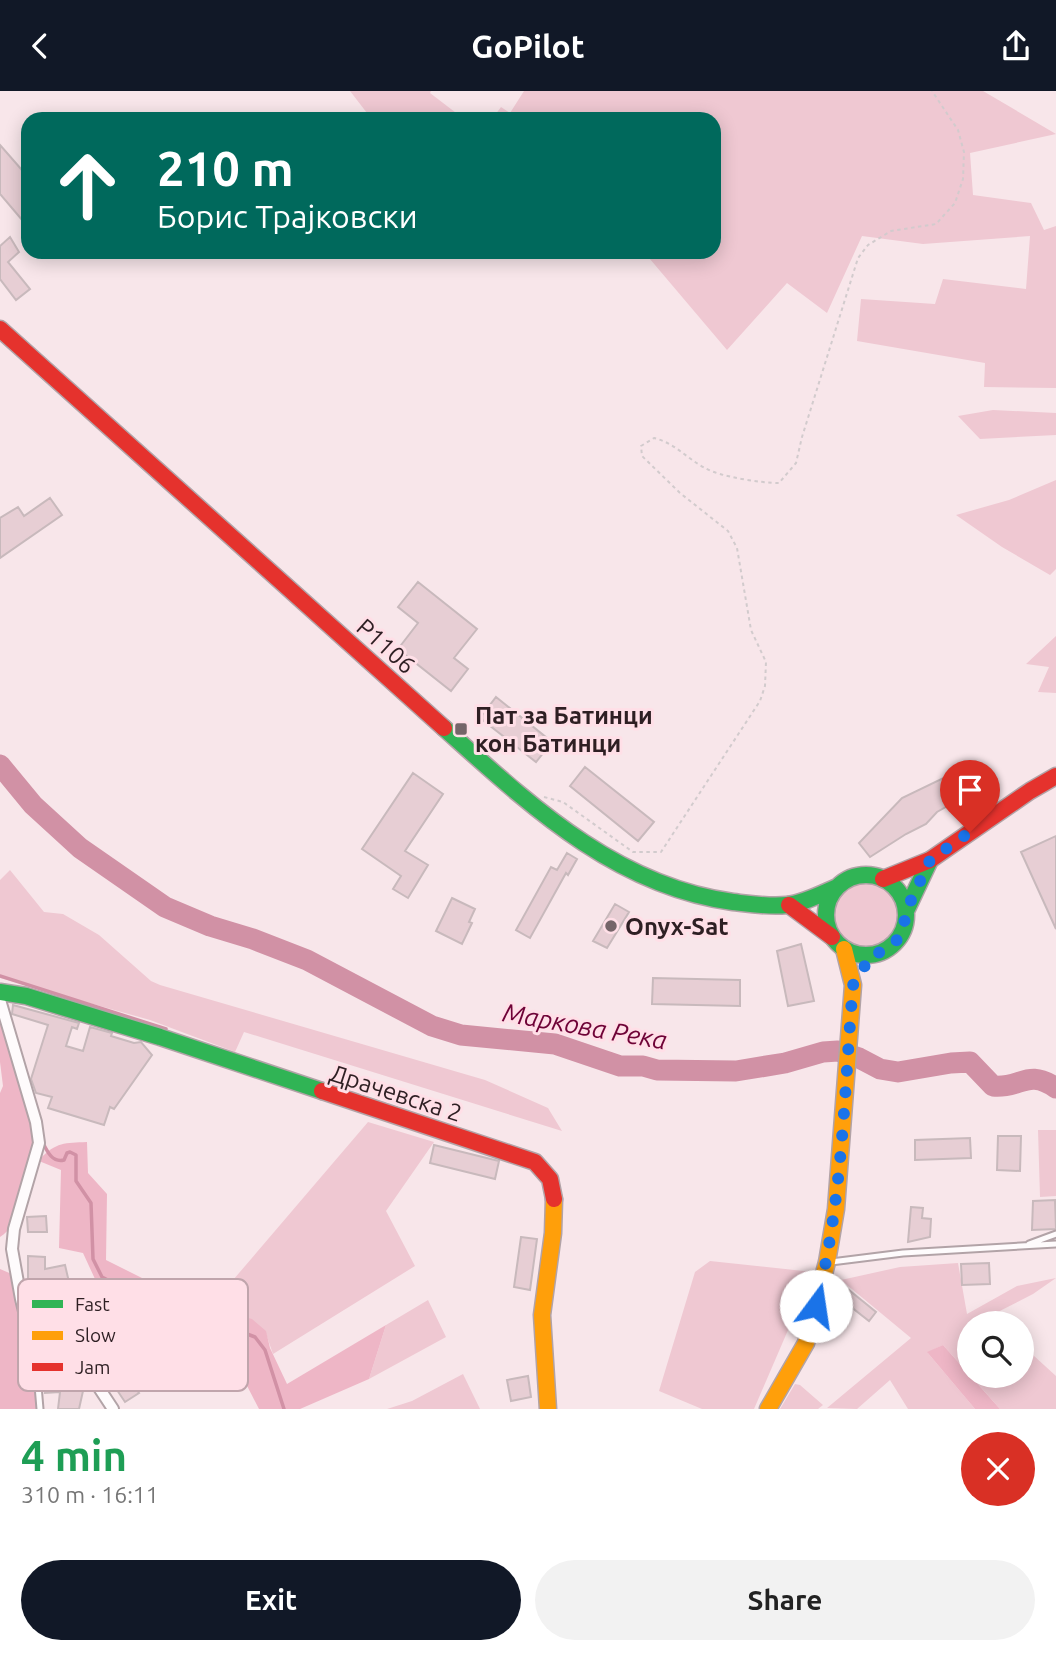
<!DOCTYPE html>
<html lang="en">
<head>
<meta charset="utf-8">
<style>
	body { margin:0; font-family:Ubuntu,sans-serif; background:#f2f2f2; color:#222; height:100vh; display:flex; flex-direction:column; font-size:26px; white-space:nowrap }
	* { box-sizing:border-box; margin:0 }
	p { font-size:23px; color:#767676 }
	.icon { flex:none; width:38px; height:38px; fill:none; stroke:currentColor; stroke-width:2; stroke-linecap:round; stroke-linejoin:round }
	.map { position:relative; height:1318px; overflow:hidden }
	.sheet { display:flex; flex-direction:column; background:#fff; flex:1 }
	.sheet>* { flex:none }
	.banner { position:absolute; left:21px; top:21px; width:700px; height:147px; border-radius:21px; box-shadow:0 4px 18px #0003; background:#00695c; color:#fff; overflow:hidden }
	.controls { position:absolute; left:957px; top:1220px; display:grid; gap:14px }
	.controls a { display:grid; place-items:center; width:77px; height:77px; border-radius:50%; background:#fff; box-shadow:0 4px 18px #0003; font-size:35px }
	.pin { position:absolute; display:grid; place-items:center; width:60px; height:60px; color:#fff; margin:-72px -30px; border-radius:50% 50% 50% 0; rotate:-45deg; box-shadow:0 0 7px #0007 }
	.pin .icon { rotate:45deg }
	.me { position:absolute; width:77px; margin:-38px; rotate:14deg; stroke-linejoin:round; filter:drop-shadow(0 0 5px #0008) }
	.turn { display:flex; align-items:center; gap:24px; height:147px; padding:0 21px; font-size:32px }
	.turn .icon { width:91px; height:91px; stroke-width:2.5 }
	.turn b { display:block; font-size:49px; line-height:60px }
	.round { display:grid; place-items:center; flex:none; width:74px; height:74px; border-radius:37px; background:#f2f2f2 }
	.head { display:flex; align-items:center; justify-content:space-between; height:119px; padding:0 21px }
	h1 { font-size:42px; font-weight:700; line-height:52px; color:#1e9e55 }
	.action { display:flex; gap:14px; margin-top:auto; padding:14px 21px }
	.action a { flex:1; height:80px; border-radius:42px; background:#111827; color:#fff; font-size:28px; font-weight:700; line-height:80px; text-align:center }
	.action a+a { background:#f2f2f2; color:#222 }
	header { display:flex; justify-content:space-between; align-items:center; height:91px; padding:0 21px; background:#111827; color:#fff; font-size:32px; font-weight:700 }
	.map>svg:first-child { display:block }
</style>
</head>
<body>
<header><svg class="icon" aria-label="back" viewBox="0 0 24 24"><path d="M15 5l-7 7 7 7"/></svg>GoPilot<svg class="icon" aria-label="share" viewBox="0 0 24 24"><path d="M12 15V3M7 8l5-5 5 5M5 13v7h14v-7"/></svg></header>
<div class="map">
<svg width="1056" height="1318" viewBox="0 0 1056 1318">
	<rect width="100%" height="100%" fill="#f8e6ea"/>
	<!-- green -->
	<path fill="#efc8d2" d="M 350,0 L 431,0 L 430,2 L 464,28 L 375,28 L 367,22 Z
		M 524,0 L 983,0 L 1056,43 L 970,62 L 973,104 L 1031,112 L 1044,139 L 1056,135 L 1056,297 L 984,296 L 985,272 L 857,250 L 861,208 L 935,213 L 943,188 L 1026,198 L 1030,145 L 923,153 L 862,145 L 827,222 L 787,192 L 727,259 L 644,161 L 714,161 L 714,28 L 492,28 L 501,16 L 510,22 Z
		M 993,319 L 1056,322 L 1056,344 L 980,348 L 958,325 Z
		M 1056,389 L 1056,478 L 1050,484 L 1002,456 L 956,424 L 1009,409 Z
		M 1056,545 L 1056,602 L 1038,601 L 1049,576 L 1026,573 Z
		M 10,779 L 44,821 L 63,823 L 99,844 L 151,890 L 160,894 L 485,989 L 548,1017 L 562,1040 L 244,941 L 235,961 L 150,929 L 0,887 L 0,789 Z
		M832 823a34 34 0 1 1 68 0a34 34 0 1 1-68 0Z
		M 368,1031 L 434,1051 L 386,1120 L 415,1175 L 273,1263 L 265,1240 L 210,1216 Z
		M 1038,1039 L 1056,1039 L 1056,1105 L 1040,1106 Z
		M 710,1170 L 813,1181 L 754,1318 L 702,1318 L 659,1300 L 695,1181 Z
		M 958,1172 L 967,1223 L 1017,1195 L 1056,1187 L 1033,1203 L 990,1225 L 998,1232 L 970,1232 L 970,1284 L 943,1254 L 921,1265 L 927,1261 L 975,1318 L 908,1318 L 890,1289 L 857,1318 L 827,1317 L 911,1247 L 841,1189 L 900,1176 Z
		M 428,1209 L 446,1246 L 369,1288 L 386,1234 Z
		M 1022,1254 L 1056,1285 L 1056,1318 L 1000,1318 L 970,1284 L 1022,1284 Z
		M 463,1283 L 480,1318 L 387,1318 L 412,1310 Z
		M 795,1293 L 800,1294 L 823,1314 L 818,1318 L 780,1318 Z"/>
	<!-- forest -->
	<path fill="#eeb6c6" d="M 0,904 L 7,905 L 7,916 L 44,1047 L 40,1068 C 56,1051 65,1052 87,1051 L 88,1082 L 107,1103 L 106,1169 L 188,1210 L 252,1228 L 266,1240 L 270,1257 L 287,1293 L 386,1234 L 369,1288 L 300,1318 L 259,1318 L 226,1254 L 120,1205 L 95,1188 L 83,1162 L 59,1157 L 61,1079 L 39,1070 C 31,1091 20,1134 0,1146 L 0,1002 L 3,995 L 0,971 Z
		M 0,1178 L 14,1184 L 38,1259 L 39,1318 L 0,1318 Z
		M 943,1254 L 1000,1318 L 975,1318 L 927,1261 Z"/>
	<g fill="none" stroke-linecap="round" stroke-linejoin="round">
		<!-- stream -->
		<path stroke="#d191a5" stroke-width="3.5" d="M 0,885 L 166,938
			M 42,1050 C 47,1060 52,1072 64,1069 L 67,1062 L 70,1061 L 76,1064 L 76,1090 L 91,1112 L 93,1168 L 102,1186 L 146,1209 L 184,1219 L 255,1246 L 265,1259 L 284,1318"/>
		<!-- river -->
		<path stroke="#d191a5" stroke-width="21" d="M 0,674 L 33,714 L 80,757 L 165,816 L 210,835 L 253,848 L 307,869 L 432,935 L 461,944 L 555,953 L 620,975 L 643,975 L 657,979 L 736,980 L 785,972 L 823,961 L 838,960 L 859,967 L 880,978 L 898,981 L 951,972 L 970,971 L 993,995 C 1021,998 1027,977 1056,997"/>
	</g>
	<!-- building -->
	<path fill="#e7ced4" stroke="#c8b9bc" stroke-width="2" d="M 0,54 L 28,86 L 28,126 L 23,130 L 0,103 Z
		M 10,146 L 19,161 L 8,171 L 30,198 L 16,209 L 0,188 L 0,155 Z
		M 50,407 L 62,424 L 0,467 L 0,427 L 18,416 L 24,425 Z
		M 418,491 L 477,538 L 454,567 L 468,578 L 451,600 L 398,558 L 418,532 L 398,516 Z
		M 496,606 L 552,651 L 536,671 L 480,627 Z
		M 585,676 L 654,731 L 638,750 L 570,695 Z
		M 962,678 L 974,700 L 937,721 L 926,733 L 906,743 L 870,766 L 859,752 L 902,707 Z
		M 413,682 L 443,703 L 405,760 L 428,774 L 408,807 L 393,798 L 401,785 L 362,758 Z
		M 1056,745 L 1056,838 L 1021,761 Z
		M 567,762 L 577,768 L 568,784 L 566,782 L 530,847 L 516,839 L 551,776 L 557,779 Z
		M 452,807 L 475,818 L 469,831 L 472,832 L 462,853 L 436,840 Z
		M 615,813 L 629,821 L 607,857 L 593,850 Z
		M 801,853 L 814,910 L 788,915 L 777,860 Z
		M 653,887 L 740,889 L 740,915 L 652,913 Z
		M 13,914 L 79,932 L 77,938 L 72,936 L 66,955 L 83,960 L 90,936 L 112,942 L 111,945 L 134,952 L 141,951 L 152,964 L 114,1018 L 110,1016 L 104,1034 L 48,1017 L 52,1006 L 36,1002 L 31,988 L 48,934 L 12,923 Z
		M 998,1045 L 1021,1045 L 1020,1080 L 997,1079 Z
		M 970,1047 L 971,1067 L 915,1069 L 915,1049 Z
		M 434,1054 L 499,1070 L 495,1088 L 430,1072 Z
		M 1055,1109 L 1056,1138 L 1032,1139 L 1033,1110 Z
		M 911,1116 L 923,1117 L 922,1127 L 931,1128 L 930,1146 L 908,1151 Z
		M 46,1125 L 47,1141 L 28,1141 L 27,1126 Z
		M 521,1146 L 537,1148 L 530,1199 L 514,1196 Z
		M 28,1165 L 45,1166 L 45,1178 L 65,1174 L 72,1204 L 75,1203 L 77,1226 L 60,1226 L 63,1261 L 46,1262 L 40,1210 L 33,1210 L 33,1204 L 28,1204 Z
		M 989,1172 L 990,1193 L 962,1194 L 961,1173 Z
		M 849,1199 L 876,1221 L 869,1230 L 841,1208 Z
		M 114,1270 L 139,1302 L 125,1311 L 113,1293 L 111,1295 L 99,1282 Z
		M 57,1277 L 57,1284 L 85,1291 L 79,1318 L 58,1318 L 60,1301 L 45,1302 L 45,1279 Z
		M 528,1285 L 531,1306 L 511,1310 L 507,1289 Z"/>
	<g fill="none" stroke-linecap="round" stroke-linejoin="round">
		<defs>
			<path id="lane" d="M 1029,1153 L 1056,1143
				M 831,1171 L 903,1162 L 1056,1153
				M 36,1271 L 40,1318"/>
			<path id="street" d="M 0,909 L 36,1031 L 39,1052 L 14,1138 L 12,1158 L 21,1208 L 36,1271 L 72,1268 L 82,1271 L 113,1318"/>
			<path id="fast" d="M 444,637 C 530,714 615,795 733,811 C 750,813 769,816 787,814 C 804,812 821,803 837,796
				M826 824a40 40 0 1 1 80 0a40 40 0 1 1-80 0Z
				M 906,820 L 930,769
				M 0,901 L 26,905 L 160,946 L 322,1000"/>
			<path id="slow" d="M 548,1318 L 542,1224 L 553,1142 L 554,1108
				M 768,1318 L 806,1252 L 827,1171 L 836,1118 L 853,894 L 844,858"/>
			<path id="jam" d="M 0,238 L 444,637
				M 883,788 L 930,769 L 1030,700 L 1056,685
				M 789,814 L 832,846
				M 322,1000 L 535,1071 L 550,1088 L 554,1108"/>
		</defs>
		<!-- lane casing -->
		<use href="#lane" stroke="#b2a3a7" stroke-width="9"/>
		<!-- street casing -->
		<use href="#street" stroke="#b2a3a7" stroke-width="14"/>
		<!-- fast casing -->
		<use href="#fast" stroke="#b2a3a7" stroke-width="19"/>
		<!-- slow casing -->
		<use href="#slow" stroke="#b2a3a7" stroke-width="19"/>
		<!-- jam casing -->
		<use href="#jam" stroke="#b2a3a7" stroke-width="19"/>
		<!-- path -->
		<path stroke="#d2cbcd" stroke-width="2" stroke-dasharray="3.5 3.5" stroke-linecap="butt" d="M 544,706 L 563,711 L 633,761 L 661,761 L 760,610 L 765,595 L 766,571 L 751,539 L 737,457 L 728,440 L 680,402 L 642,365 L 641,355 L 654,347 C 675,352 686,367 705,377 C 720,386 762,392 779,392 L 796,372 L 802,346 L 858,167 L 868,154 L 891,140 L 936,133 L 955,112 L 963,88 L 964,61 L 958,39 L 932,0"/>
		<!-- lane -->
		<use href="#lane" stroke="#fefbfc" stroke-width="5"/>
		<!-- street -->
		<use href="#street" stroke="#fefbfc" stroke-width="10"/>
		<!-- fast -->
		<use href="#fast" stroke="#30b455" stroke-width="16"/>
		<!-- slow -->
		<use href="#slow" stroke="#ff9f0a" stroke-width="16"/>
		<!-- jam -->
		<use href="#jam" stroke="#e5322d" stroke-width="16"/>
	</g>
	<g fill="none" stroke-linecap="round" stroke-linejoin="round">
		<!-- route -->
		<path stroke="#1a73e8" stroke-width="12" stroke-dasharray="0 21.6" d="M 816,1215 C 843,1110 844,1001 853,894 L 872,863 L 882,861 L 897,849 L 903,840 L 906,820 L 930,769 L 970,741"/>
	</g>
	<!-- markers -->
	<g fill="#756569" stroke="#ffdfe7" stroke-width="2.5">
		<rect x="454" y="631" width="14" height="14" rx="3.5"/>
		<circle cx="611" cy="835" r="7"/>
	</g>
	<g text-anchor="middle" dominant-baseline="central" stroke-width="6" stroke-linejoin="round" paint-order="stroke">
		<!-- street labels -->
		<g font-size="24" fill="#2e1f23" stroke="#ffdfe7">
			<text transform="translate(386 555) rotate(42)">P1106</text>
			<text transform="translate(396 1002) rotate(18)">Драчевска 2</text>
		</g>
		<!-- poi labels -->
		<g font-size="24" font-weight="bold" fill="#2e1f23" stroke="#ffdfe7" text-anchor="start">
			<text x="475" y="624">Пат за Батинци<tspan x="475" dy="28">кон Батинци</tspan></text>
			<text x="625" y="835">Onyx-Sat</text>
		</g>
		<!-- water labels -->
		<g font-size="26" font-style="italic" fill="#6f0337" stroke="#ffdfe7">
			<text transform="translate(585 935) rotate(10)">Маркова Река</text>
		</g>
	</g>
	<!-- legend -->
	<rect x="18" y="1188" width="230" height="112" rx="10" fill="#ffdfe7" stroke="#c0a5ac" stroke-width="2"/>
	<rect x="32" y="1209" width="31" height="8" fill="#30b455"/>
	<rect x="32" y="1240" width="31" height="9" fill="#ff9f0a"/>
	<rect x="32" y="1272" width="31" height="8" fill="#e5322d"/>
	<g font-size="19" fill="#2e1f23">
		<text x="75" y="1220">Fast</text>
		<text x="75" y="1251">Slow</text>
		<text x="75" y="1283">Jam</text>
	</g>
</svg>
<div class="controls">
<a><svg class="icon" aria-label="search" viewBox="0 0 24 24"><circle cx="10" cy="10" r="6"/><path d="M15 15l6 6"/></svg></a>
</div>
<div class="pin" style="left:970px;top:741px;background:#d93025"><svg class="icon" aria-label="arrive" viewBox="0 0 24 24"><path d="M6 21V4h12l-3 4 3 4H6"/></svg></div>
<svg class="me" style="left:816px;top:1215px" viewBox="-20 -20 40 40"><circle r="19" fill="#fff"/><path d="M0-13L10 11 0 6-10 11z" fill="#1a73e8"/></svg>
<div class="banner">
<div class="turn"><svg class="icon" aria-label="ahead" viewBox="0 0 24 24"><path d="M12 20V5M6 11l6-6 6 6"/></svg><div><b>210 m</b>Борис Трајковски</div></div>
</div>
</div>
<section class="sheet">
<div class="head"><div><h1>4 min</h1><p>310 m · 16:11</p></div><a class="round" style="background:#d93025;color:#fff"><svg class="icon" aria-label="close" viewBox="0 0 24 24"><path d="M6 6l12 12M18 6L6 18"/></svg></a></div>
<div class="action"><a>Exit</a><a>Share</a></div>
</section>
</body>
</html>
